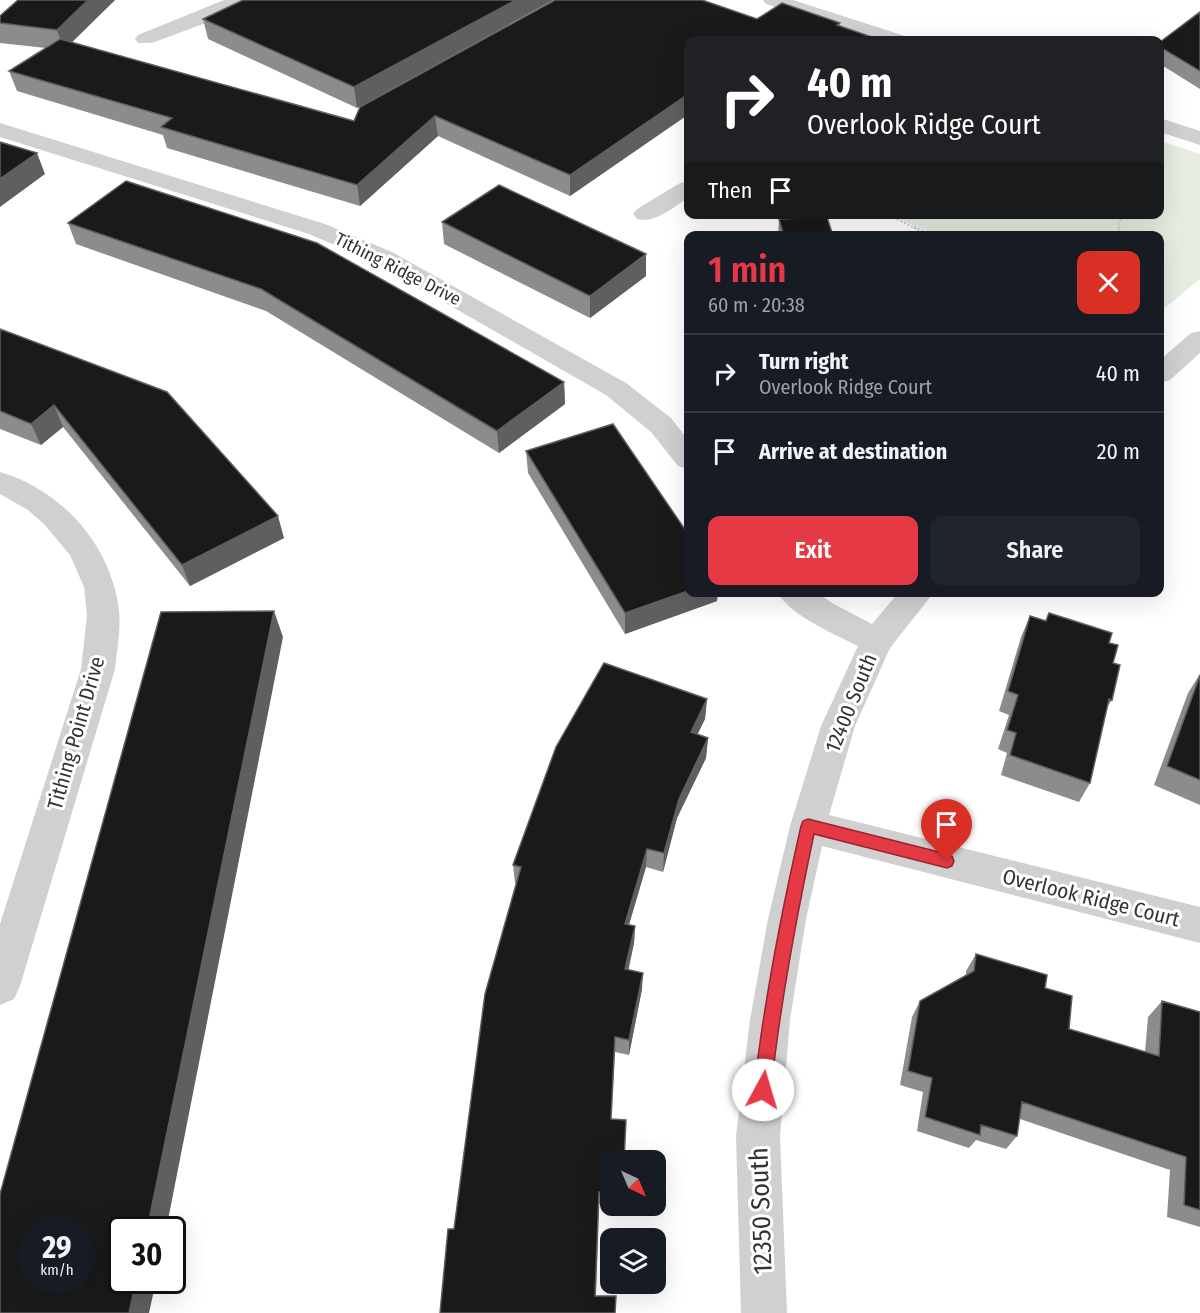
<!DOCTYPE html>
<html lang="en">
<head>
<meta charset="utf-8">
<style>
	body { margin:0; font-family:"Fira Sans Condensed",sans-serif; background:#20242c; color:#f1f3f6; height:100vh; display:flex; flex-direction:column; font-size:22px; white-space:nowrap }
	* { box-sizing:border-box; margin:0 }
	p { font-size:20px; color:#9ea1a6 }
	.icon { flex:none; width:33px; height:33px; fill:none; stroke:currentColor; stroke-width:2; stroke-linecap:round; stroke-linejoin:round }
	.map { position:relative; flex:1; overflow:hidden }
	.drawer { position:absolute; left:684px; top:231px; width:480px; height:366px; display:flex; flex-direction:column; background:#171b24; border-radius:12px; box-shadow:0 6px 24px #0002 }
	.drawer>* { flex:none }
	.hud { position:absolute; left:684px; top:36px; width:480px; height:183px; border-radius:12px; box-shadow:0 6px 24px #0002; background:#202124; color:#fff; overflow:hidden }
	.needle { width:39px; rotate:136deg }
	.buttons { position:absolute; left:600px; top:1150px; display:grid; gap:12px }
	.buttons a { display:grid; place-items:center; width:66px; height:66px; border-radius:12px; background:#171b24; box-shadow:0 6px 24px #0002; font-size:30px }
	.speed { position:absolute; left:18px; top:1216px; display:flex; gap:12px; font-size:30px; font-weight:700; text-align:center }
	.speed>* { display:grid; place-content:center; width:78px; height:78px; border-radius:50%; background:#171b24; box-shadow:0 6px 24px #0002; line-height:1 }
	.speed small { font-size:15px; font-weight:400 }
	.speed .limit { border:3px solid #111; border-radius:9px; background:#fff; color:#111 }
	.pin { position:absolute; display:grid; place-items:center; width:51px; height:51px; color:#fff; margin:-62px -26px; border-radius:50% 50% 50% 0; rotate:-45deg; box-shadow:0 0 6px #0007 }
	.pin .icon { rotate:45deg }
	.me { position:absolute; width:66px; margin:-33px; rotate:6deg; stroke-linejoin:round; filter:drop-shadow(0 0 4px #0008) }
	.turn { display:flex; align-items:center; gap:21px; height:126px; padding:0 24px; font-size:27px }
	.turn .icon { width:78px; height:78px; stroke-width:2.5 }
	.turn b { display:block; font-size:42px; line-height:51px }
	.then { display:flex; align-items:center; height:57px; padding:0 24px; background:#0003; gap:12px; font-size:22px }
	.round { display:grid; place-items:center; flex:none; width:63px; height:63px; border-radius:12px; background:#20242c }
	.headline { display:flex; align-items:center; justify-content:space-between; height:102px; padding:0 24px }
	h1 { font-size:36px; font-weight:600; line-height:45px; color:#e63946 }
	.action { display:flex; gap:12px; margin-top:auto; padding:12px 24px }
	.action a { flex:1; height:69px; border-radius:12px; background:#e63946; color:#fff; font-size:24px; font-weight:600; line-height:69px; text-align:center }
	.action a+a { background:#20242c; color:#f1f3f6 }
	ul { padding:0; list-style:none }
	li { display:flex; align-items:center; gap:18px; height:78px; padding:0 24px; border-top:2px solid #363941 }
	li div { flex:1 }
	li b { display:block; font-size:22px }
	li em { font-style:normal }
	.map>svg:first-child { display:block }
</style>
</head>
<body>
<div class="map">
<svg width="1200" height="1313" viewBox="0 0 1200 1313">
	<rect width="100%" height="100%" fill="#fff"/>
	<!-- green -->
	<path fill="#e6ecdf" d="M 1160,141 L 1200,154 L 1200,279 L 1160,312 L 1160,236 L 936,235 L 890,215 L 1160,214 Z"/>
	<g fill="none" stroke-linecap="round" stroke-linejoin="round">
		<!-- path-far1 -->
		<path stroke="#cdcdcd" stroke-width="2" stroke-dasharray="2 2" stroke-linecap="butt" d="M 886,214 L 917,229
			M 1118,229 L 1122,214"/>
		<!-- path -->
		<path stroke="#cdcdcd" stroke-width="3" stroke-dasharray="2 2" stroke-linecap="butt" d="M 914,227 L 932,236
			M 1118,236 L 1119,227"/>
		<!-- street -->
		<path fill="#d0d0d0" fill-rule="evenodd" d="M 224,0 L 250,0 L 247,4 L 203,24 L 152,43 L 138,43 L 135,39 L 138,35 Z
			M 763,0 L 793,0 L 905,36 L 908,40 L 879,40 L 766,4 Z
			M 1160,118 L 1200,131 L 1200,145 L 1160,132 Z
			M 0,123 L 325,224 L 392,252 L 626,383 L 671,418 L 688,440 L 688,469 L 678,466 L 651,432 L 606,395 L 374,262 L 309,234 L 0,137 Z
			M 688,181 L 688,198 C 673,207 655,224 637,219 L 633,214 L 637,209 L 680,183 Z
			M 1200,331 L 1200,353 L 1170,380 L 1160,383 L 1160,360 L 1191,333 Z
			M 0,472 C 62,490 111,545 119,610 C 121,629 117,650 115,669 L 20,986 L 14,999 L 0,1005 L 0,924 L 81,669 L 87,616 L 84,587 L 70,555 L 44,524 L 28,510 L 0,494 Z
			M 777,592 L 817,592 L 832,603 L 872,624 L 899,592 L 934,592 L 890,648 L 855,726 L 829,815 L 1200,907 L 1200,943 L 822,846 L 806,919 L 790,1020 L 780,1136 L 787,1313 L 741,1313 L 736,1136 L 750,1020 L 768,919 L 790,826 L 821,726 L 858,646 C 834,634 791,616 777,592 Z"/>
	</g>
	<!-- wall -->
	<path fill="#8c8c8c" d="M 18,0 L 115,0 L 72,42 L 354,121 L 757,19 L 840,23 L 840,26 L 688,40 L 688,117 L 686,116 L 570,196 L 438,136 L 360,206 L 167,148 L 163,135 L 17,91 L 9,71 L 46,48 L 0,43 L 0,16 Z
		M 243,0 L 553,0 L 357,108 L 208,39 L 203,19 Z
		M 1200,12 L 1200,89 L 1160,64 L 1160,42 Z
		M 779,219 L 833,236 L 778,236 Z
		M 442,222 L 646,254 L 646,276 L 590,318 L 444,244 Z
		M 68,223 L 564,382 L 565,404 L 499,453 L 266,311 L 76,244 Z
		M 0,329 L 284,538 L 190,586 L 63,427 L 41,445 L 0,429 Z
		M 526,451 L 717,601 L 625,634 L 528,473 Z
		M 1049,613 L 1109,643 L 1113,663 L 1112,700 L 1107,707 L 1090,783 L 1079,802 L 1001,775 L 1007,753 L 998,749 L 1009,715 L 999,711 L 1021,637 L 1030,616 L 1045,621 Z
		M 1200,674 L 1200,805 L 1154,785 L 1188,693 Z
		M 707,699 L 705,719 L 697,734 L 708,738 L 706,758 L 677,818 L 663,872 L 646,867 L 629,925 L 635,926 L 634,943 L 628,970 L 642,989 L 629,1055 L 615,1052 L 611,1119 L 610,1204 L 599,1204 L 596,1296 L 454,1229 L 517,883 L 515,883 L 513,865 Z
		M 976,954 L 1045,988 L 1069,1029 L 1145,1052 L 1148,1017 L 1162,1001 L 1200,1012 L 1200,1227 L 1167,1217 L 1170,1170 L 1020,1119 L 1017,1136 L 1006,1149 L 976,1140 L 969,1148 L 917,1131 L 923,1092 L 900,1085 L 912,1017 L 920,1001 L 966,975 L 966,971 Z"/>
	<!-- shaded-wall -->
	<path fill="#5f5f5f" d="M 88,0 L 115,0 L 64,50 L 57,30 Z
		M 516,0 L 553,0 L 357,108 L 354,87 Z
		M 687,95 L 686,116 L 570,196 L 570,175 Z
		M 435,116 L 438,136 L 360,206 L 357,185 Z
		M 37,153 L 45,174 L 0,207 L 0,179 Z
		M 646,254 L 646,276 L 590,318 L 590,296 Z
		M 564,382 L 565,404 L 499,453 L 497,431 Z
		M 54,405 L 63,427 L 41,445 L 31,424 Z
		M 278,516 L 284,538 L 190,586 L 182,565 Z
		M 688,591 L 688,592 L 718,592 L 717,601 L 625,634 L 625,613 Z
		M 274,611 L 283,637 L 166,1230 L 147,1230 Z
		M 707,699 L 705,719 L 689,752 L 691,732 Z
		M 708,738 L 706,758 L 677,818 L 663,872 L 664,853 L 679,799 Z
		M 647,849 L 646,867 L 624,941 L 625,924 Z
		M 635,926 L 634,943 L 625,986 L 625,969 Z
		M 643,973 L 642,989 L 629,1055 L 629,1040 Z
		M 136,1281 L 156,1281 L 149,1313 L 129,1313 Z"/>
	<!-- building -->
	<path fill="#1a1a1a" stroke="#5f5f5f" stroke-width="1.5" fill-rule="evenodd" d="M 18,0 L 88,0 L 57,30 L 0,23 L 0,16 Z
		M 243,0 L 516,0 L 354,87 L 203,19 Z
		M 555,0 L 702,0 L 757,19 L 782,3 L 840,23 L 837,25 L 880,40 L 688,40 L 688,96 L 687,95 L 570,175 L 435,116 L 357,185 L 161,127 L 172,118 L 9,71 L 60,39 L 354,121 L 360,107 Z
		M 1200,12 L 1200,71 L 1160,47 L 1160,42 Z
		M 0,142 L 37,153 L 0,179 Z
		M 126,181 L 317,243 L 564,382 L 497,431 L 261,289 L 68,223 Z
		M 499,185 L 646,254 L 590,296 L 442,222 Z
		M 827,217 L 833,236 L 784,236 L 779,219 Z
		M 0,329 L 167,392 L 278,516 L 182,565 L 54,405 L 31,424 L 0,411 Z
		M 613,424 L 688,534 L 688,591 L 625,613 L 526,451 Z
		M 274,611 L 147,1230 L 122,1230 L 122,1281 L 136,1281 L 129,1313 L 0,1313 L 0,1194 L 161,612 ZM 32,1230 L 82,1230 L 82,1281 L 32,1281 Z
		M 1049,613 L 1112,633 L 1109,643 L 1118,645 L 1113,663 L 1120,665 L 1112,700 L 1109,699 L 1090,783 L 1010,755 L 1016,733 L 1007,730 L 1018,695 L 1008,691 L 1030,616 L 1046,621 Z
		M 604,663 L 707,699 L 691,732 L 708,738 L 679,799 L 664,853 L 647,849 L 625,924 L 635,926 L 625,969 L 643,973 L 629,1040 L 615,1037 L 611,1119 L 626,1120 L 624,1161 L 610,1161 L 610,1192 L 599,1192 L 595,1296 L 616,1296 L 615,1313 L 440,1313 L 448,1229 L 454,1229 L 485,994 L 521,867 L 513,865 L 556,747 Z
		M 1200,675 L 1200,780 L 1167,766 Z
		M 976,954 L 1047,975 L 1045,988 L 1072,996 L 1069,1029 L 1159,1056 L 1162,1001 L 1200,1012 L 1200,1210 L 1184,1205 L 1186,1157 L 1022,1102 L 1017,1136 L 981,1125 L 980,1135 L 925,1117 L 932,1078 L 908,1071 L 920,1001 L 974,971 Z"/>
	<!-- route -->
	<path fill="#e63946" stroke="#96252e" stroke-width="1.5" d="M 808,819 L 947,854 L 952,856 L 954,861 L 952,866 L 947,868 L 814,834 C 796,919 780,1003 771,1090 L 769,1096 L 763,1098 L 756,1096 L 754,1090 C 764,1000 781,914 801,826 L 803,821 Z"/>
	<g text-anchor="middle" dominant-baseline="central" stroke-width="6" stroke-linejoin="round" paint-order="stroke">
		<!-- far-street labels -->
		<g font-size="18" fill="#333" stroke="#fff">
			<text transform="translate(398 269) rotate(27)">Tithing Ridge Drive</text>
		</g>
		<!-- street labels -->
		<g font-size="21" fill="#333" stroke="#fff">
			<text transform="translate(851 703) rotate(-68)">12400 South</text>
			<text transform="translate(76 733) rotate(-74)">Tithing Point Drive</text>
			<text transform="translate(1091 898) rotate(14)">Overlook Ridge Court</text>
		</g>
		<!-- near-street labels -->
		<g font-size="26" fill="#333" stroke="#fff">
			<text transform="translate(761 1211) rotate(-92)">12350 South</text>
		</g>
	</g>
</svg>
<div class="buttons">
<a><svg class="needle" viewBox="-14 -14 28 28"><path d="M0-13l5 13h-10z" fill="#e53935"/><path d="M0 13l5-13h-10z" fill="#9ea1a6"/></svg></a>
<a><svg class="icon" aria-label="layers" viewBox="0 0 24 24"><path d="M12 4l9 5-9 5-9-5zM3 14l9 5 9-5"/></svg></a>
</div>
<div class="speed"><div>29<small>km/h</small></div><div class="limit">30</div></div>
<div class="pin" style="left:947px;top:861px;background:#d93025"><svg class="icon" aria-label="arrive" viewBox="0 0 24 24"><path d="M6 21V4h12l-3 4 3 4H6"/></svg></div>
<svg class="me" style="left:763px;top:1090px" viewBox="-20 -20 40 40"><circle r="19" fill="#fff"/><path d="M0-13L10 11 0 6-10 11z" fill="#e63946"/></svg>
<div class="hud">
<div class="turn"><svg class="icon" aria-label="right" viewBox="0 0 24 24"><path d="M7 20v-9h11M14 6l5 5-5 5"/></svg><div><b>40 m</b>Overlook Ridge Court</div></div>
<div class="then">Then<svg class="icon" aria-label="arrive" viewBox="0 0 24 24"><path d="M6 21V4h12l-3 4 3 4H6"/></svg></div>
</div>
<section class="drawer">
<div class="headline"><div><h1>1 min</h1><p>60 m · 20:38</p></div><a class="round" style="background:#d93025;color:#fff"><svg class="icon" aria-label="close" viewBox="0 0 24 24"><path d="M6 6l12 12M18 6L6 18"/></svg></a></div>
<ul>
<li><svg class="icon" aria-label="right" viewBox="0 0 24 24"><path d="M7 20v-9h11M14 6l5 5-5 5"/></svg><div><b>Turn right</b><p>Overlook Ridge Court</p></div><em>40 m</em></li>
<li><svg class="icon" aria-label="arrive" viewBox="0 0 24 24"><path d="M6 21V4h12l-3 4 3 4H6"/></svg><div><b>Arrive at destination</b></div><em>20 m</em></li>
</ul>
<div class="action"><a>Exit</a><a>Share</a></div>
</section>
</div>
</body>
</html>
